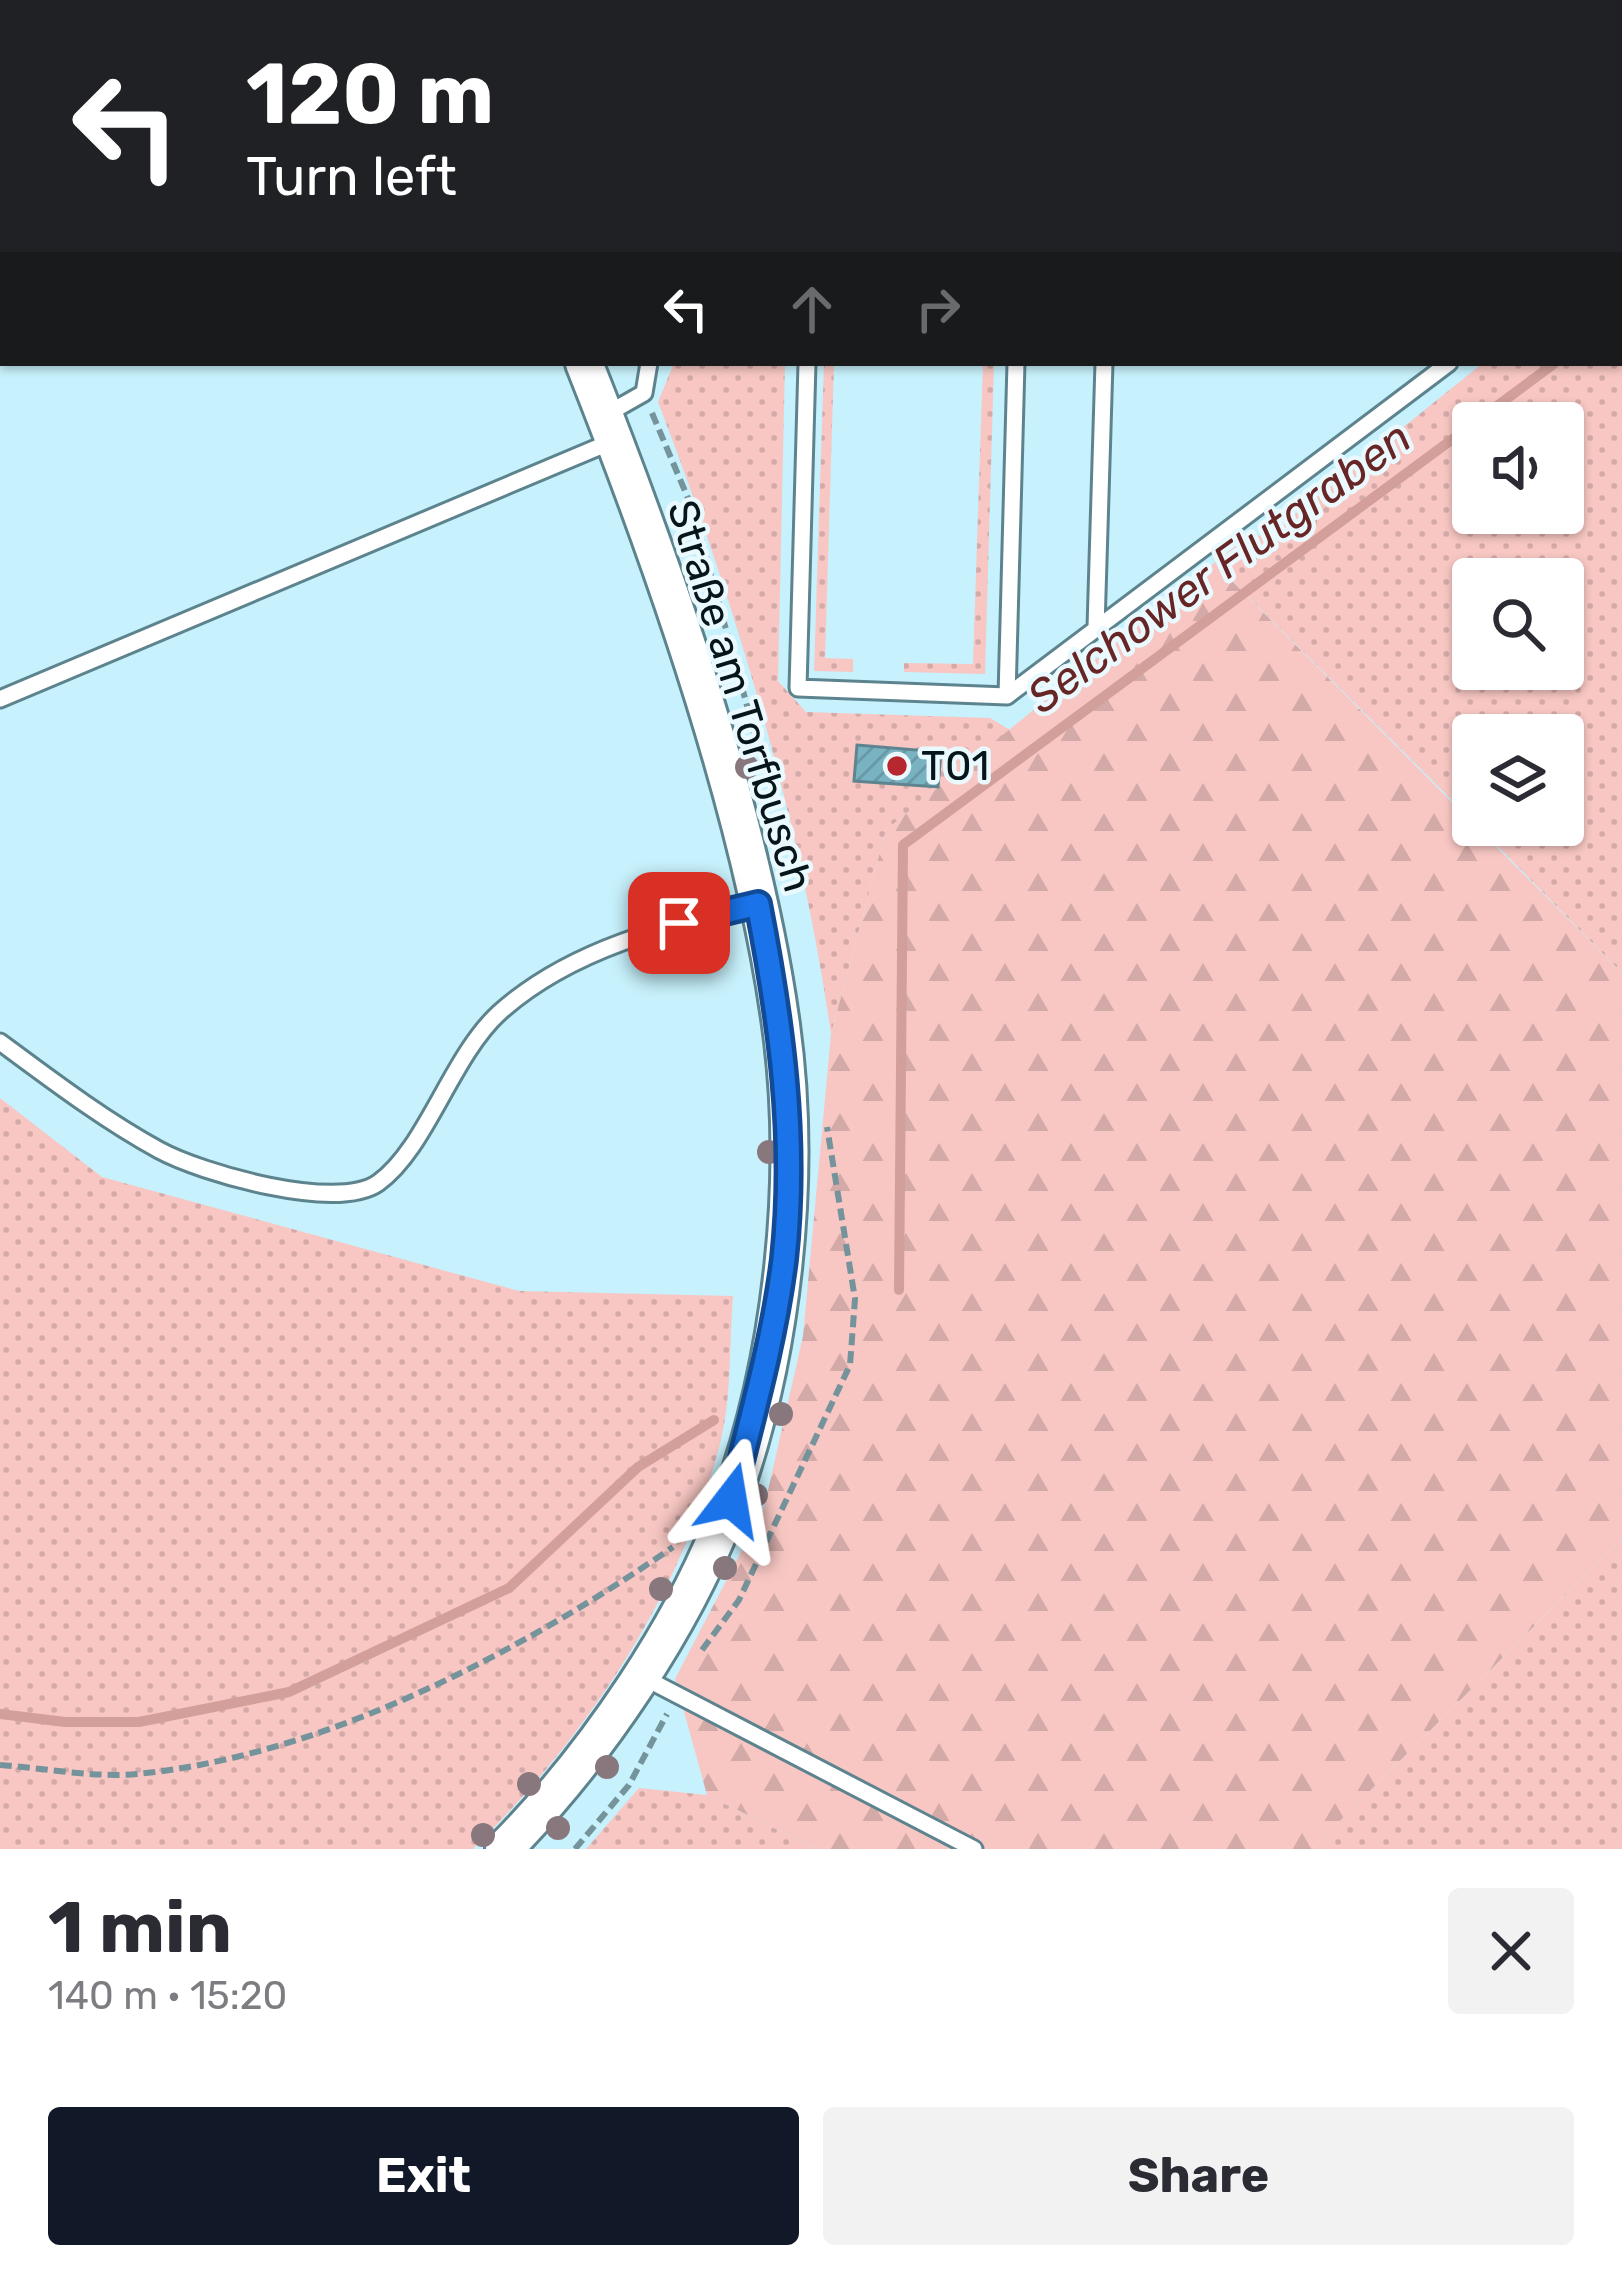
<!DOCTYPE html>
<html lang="en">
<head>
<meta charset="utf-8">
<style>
	body { margin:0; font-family:Rubik,sans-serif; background:#f2f2f3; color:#2b2b33; height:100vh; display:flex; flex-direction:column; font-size:45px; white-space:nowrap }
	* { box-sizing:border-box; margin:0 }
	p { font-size:39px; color:#7c7c81 }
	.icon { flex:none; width:66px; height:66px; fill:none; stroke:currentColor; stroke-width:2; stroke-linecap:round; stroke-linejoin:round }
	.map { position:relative; height:1849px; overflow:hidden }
	.drawer { display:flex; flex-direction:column; background:#fff; flex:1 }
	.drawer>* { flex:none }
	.top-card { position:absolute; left:0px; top:0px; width:1623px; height:366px; box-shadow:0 3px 9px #0004; background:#202124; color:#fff; overflow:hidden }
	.fabs { position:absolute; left:1452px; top:402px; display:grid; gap:24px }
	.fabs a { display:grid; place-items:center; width:132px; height:132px; border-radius:12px; background:#fff; box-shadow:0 3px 9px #0004; font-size:60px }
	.pin { position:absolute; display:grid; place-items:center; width:102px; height:102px; color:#fff; margin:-51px; border-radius:24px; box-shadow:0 6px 18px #0006 }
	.me { position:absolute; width:132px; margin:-66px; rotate:14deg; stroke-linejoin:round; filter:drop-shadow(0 0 9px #0008) }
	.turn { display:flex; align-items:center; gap:42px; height:252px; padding:0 48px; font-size:54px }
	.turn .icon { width:156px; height:156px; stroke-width:2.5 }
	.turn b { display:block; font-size:84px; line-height:102px }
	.lanes { display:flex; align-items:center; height:114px; padding:0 48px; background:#0003; justify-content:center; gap:60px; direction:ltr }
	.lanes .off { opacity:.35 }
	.round { display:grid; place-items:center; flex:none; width:126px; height:126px; border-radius:12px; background:#f2f2f3 }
	.summary { display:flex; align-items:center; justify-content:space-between; height:204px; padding:0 48px }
	h1 { font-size:72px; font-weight:700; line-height:90px }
	.primary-button { display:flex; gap:24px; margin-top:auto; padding:24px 48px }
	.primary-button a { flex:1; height:138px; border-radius:12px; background:#111827; color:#fff; font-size:48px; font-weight:700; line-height:138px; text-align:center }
	.primary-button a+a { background:#f2f2f3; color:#2b2b33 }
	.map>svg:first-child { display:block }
</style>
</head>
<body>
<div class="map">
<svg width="1622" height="1849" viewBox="0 0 1622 1849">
	<defs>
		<pattern id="grass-dots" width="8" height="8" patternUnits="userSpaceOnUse" patternTransform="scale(3)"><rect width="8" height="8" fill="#f8c7c3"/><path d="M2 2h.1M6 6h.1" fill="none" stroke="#d3aaa7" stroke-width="1.8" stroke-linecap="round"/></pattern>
		<pattern id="forest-firs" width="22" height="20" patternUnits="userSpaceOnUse" patternTransform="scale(3)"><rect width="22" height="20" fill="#f8c7c3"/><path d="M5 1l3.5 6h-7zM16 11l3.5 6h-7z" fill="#d3aaa7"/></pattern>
		<pattern id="building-hatch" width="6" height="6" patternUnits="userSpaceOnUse" patternTransform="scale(3)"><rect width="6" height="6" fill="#79b3c2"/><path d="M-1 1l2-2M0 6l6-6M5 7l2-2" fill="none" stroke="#6799a6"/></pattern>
	</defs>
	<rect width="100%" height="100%" fill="#c7f1fc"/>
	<!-- grass -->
	<path fill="url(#grass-dots)" fill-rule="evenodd" d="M 1622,251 L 1622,973 L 1477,825 L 1563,825 L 1563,735 L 1473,735 L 1473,821 L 1214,563 L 1250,535 L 1268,536 L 1483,363 L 1620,363 ZM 1473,423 L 1563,423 L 1563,513 L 1473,513 ZM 1473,579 L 1563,579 L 1563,669 L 1473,669 Z
		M 674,363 L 785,363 L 778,681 L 806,712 L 990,718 L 1010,730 L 886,830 L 831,1034 C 800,818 736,605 658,402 Z
		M 824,363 L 834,363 L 825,658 L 853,659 L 853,672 L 814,671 Z
		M 983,363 L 994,363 L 985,674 L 904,672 L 904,663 L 973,664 Z
		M 0,1098 L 102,1177 L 519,1291 L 733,1296 C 729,1343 732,1398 720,1444 C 679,1599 586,1737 473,1849 L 0,1849 Z
		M 1622,1538 L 1622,1849 L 1312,1849 Z
		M 639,1788 L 707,1795 L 817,1849 L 586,1849 Z"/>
	<!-- forest -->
	<path fill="url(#forest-firs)" d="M 1214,563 L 1622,973 L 1622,1538 L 1312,1849 L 817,1849 L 707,1795 L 675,1679 L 764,1508 L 803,1336 L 831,1034 L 886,830 Z"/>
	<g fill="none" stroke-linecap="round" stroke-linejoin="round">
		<!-- stream -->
		<path stroke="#d39f9a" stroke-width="10" d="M 1620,315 L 1622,314
			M 1474,423 L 1555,363
			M 899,1290 L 903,845 L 1473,424
			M 0,1714 L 65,1722 L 139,1722 L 289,1692 L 509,1588 L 638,1467 L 714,1420"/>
	</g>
	<!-- building -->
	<path fill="url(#building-hatch)" stroke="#5e858f" stroke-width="3" d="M 857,745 L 941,752 L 938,787 L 854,781 Z"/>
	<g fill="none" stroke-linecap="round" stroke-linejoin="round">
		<defs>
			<path id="service" d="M 512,0 L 514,3
				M 818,3 L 818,0
				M 1026,3 L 1027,0
				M 1115,3 L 1115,0
				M 1428,3 L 1429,0
				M 1519,3 L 1519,0
				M 1620,235 L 1622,234
				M 807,363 L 798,688 L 1007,696 L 1449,363
				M 607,414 L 644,393 L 649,363
				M 1096,627 L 1104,363
				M 1007,696 L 1016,363
				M 0,699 L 613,441
				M 0,1042 C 50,1079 104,1120 159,1150 C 201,1173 336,1212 378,1183 C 426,1149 451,1057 499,1013 C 570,949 668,925 758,905
				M 641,1676 L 974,1849"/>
			<path id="tertiary" d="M 423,0 L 425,3
				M 504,1849 C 595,1757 687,1623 731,1500 C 783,1355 802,1177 781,1025 C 752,813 663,562 584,363"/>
		</defs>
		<!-- service casing -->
		<use href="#service" stroke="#5d848e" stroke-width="21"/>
		<!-- tertiary casing -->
		<use href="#tertiary" stroke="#5d848e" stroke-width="42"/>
		<!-- path -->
		<path stroke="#75939b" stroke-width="6" stroke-dasharray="12 6" stroke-linecap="butt" d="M 474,0 L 475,3
			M 652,413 L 693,510 L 759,749
			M 702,1650 L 739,1600 L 850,1365 L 855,1299 L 827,1127
			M 0,1765 C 44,1768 94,1778 137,1774 C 324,1756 521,1652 673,1547
			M 575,1849 L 629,1785 L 667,1714"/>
		<!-- service -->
		<use href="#service" stroke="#fff" stroke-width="15"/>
		<!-- tertiary -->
		<use href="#tertiary" stroke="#fff" stroke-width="36"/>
	</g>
	<!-- trees -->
	<g fill="#88787e">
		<circle cx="747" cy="767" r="12"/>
		<circle cx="769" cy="1152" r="12"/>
		<circle cx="781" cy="1414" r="12"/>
		<circle cx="756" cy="1495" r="12"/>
		<circle cx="725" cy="1568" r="12"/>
		<circle cx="661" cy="1589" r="12"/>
		<circle cx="607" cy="1767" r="12"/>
		<circle cx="529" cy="1784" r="12"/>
		<circle cx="558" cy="1828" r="12"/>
		<circle cx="483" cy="1835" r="12"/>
	</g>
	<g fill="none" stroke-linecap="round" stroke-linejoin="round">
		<defs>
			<path id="route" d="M 679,923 L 758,904 C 781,1022 797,1138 784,1259 C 774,1340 751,1420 731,1500"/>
		</defs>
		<!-- route casing -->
		<use href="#route" stroke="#114b97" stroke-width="30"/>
		<!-- route -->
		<use href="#route" stroke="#1a73e8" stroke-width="21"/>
	</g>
	<!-- markers -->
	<circle fill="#b7272f" stroke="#e9f9fd" stroke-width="4.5" cx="897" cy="766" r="12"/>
	<g text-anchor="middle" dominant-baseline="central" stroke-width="9" stroke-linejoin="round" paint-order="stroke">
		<!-- street labels -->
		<g font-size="42" fill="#061519" stroke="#e9f9fd">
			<text transform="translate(740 696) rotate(73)">Straße am Torfbusch</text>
		</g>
		<!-- poi labels -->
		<g font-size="42" fill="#061519" stroke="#e9f9fd" text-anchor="start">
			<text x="921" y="766">T01</text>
		</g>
		<!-- water labels -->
		<g font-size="45" font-style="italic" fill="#672625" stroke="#e9f9fd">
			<text transform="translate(1219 567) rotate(-36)">Selchower Flutgraben</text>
		</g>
	</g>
</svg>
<div class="fabs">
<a><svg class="icon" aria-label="sound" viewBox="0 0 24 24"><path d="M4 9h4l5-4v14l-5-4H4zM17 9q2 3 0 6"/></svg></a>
<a><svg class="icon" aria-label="search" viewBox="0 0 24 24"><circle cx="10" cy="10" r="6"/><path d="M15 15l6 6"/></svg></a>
<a><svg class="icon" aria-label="layers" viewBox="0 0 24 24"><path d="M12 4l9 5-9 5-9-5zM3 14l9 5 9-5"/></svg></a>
</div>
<div class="pin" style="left:679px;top:923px;background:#d93025"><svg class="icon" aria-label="arrive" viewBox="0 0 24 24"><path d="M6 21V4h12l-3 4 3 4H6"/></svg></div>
<svg class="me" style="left:731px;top:1500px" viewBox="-20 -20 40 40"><path d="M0-17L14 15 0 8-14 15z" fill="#1a73e8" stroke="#fff" stroke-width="4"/></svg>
<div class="top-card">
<div class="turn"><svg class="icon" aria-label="left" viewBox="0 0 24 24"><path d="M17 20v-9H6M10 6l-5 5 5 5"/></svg><div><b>120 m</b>Turn left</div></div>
<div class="lanes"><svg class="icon" aria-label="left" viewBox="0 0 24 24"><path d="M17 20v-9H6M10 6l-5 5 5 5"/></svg><svg class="icon off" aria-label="ahead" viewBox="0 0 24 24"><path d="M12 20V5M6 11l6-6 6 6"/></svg><svg class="icon off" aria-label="right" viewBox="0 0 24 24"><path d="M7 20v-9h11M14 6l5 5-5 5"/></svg></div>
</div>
</div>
<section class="drawer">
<div class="summary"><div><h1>1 min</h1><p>140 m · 15:20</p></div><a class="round"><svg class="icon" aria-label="close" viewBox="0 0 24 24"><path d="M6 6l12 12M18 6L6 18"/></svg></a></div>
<div class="primary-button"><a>Exit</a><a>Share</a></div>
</section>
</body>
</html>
